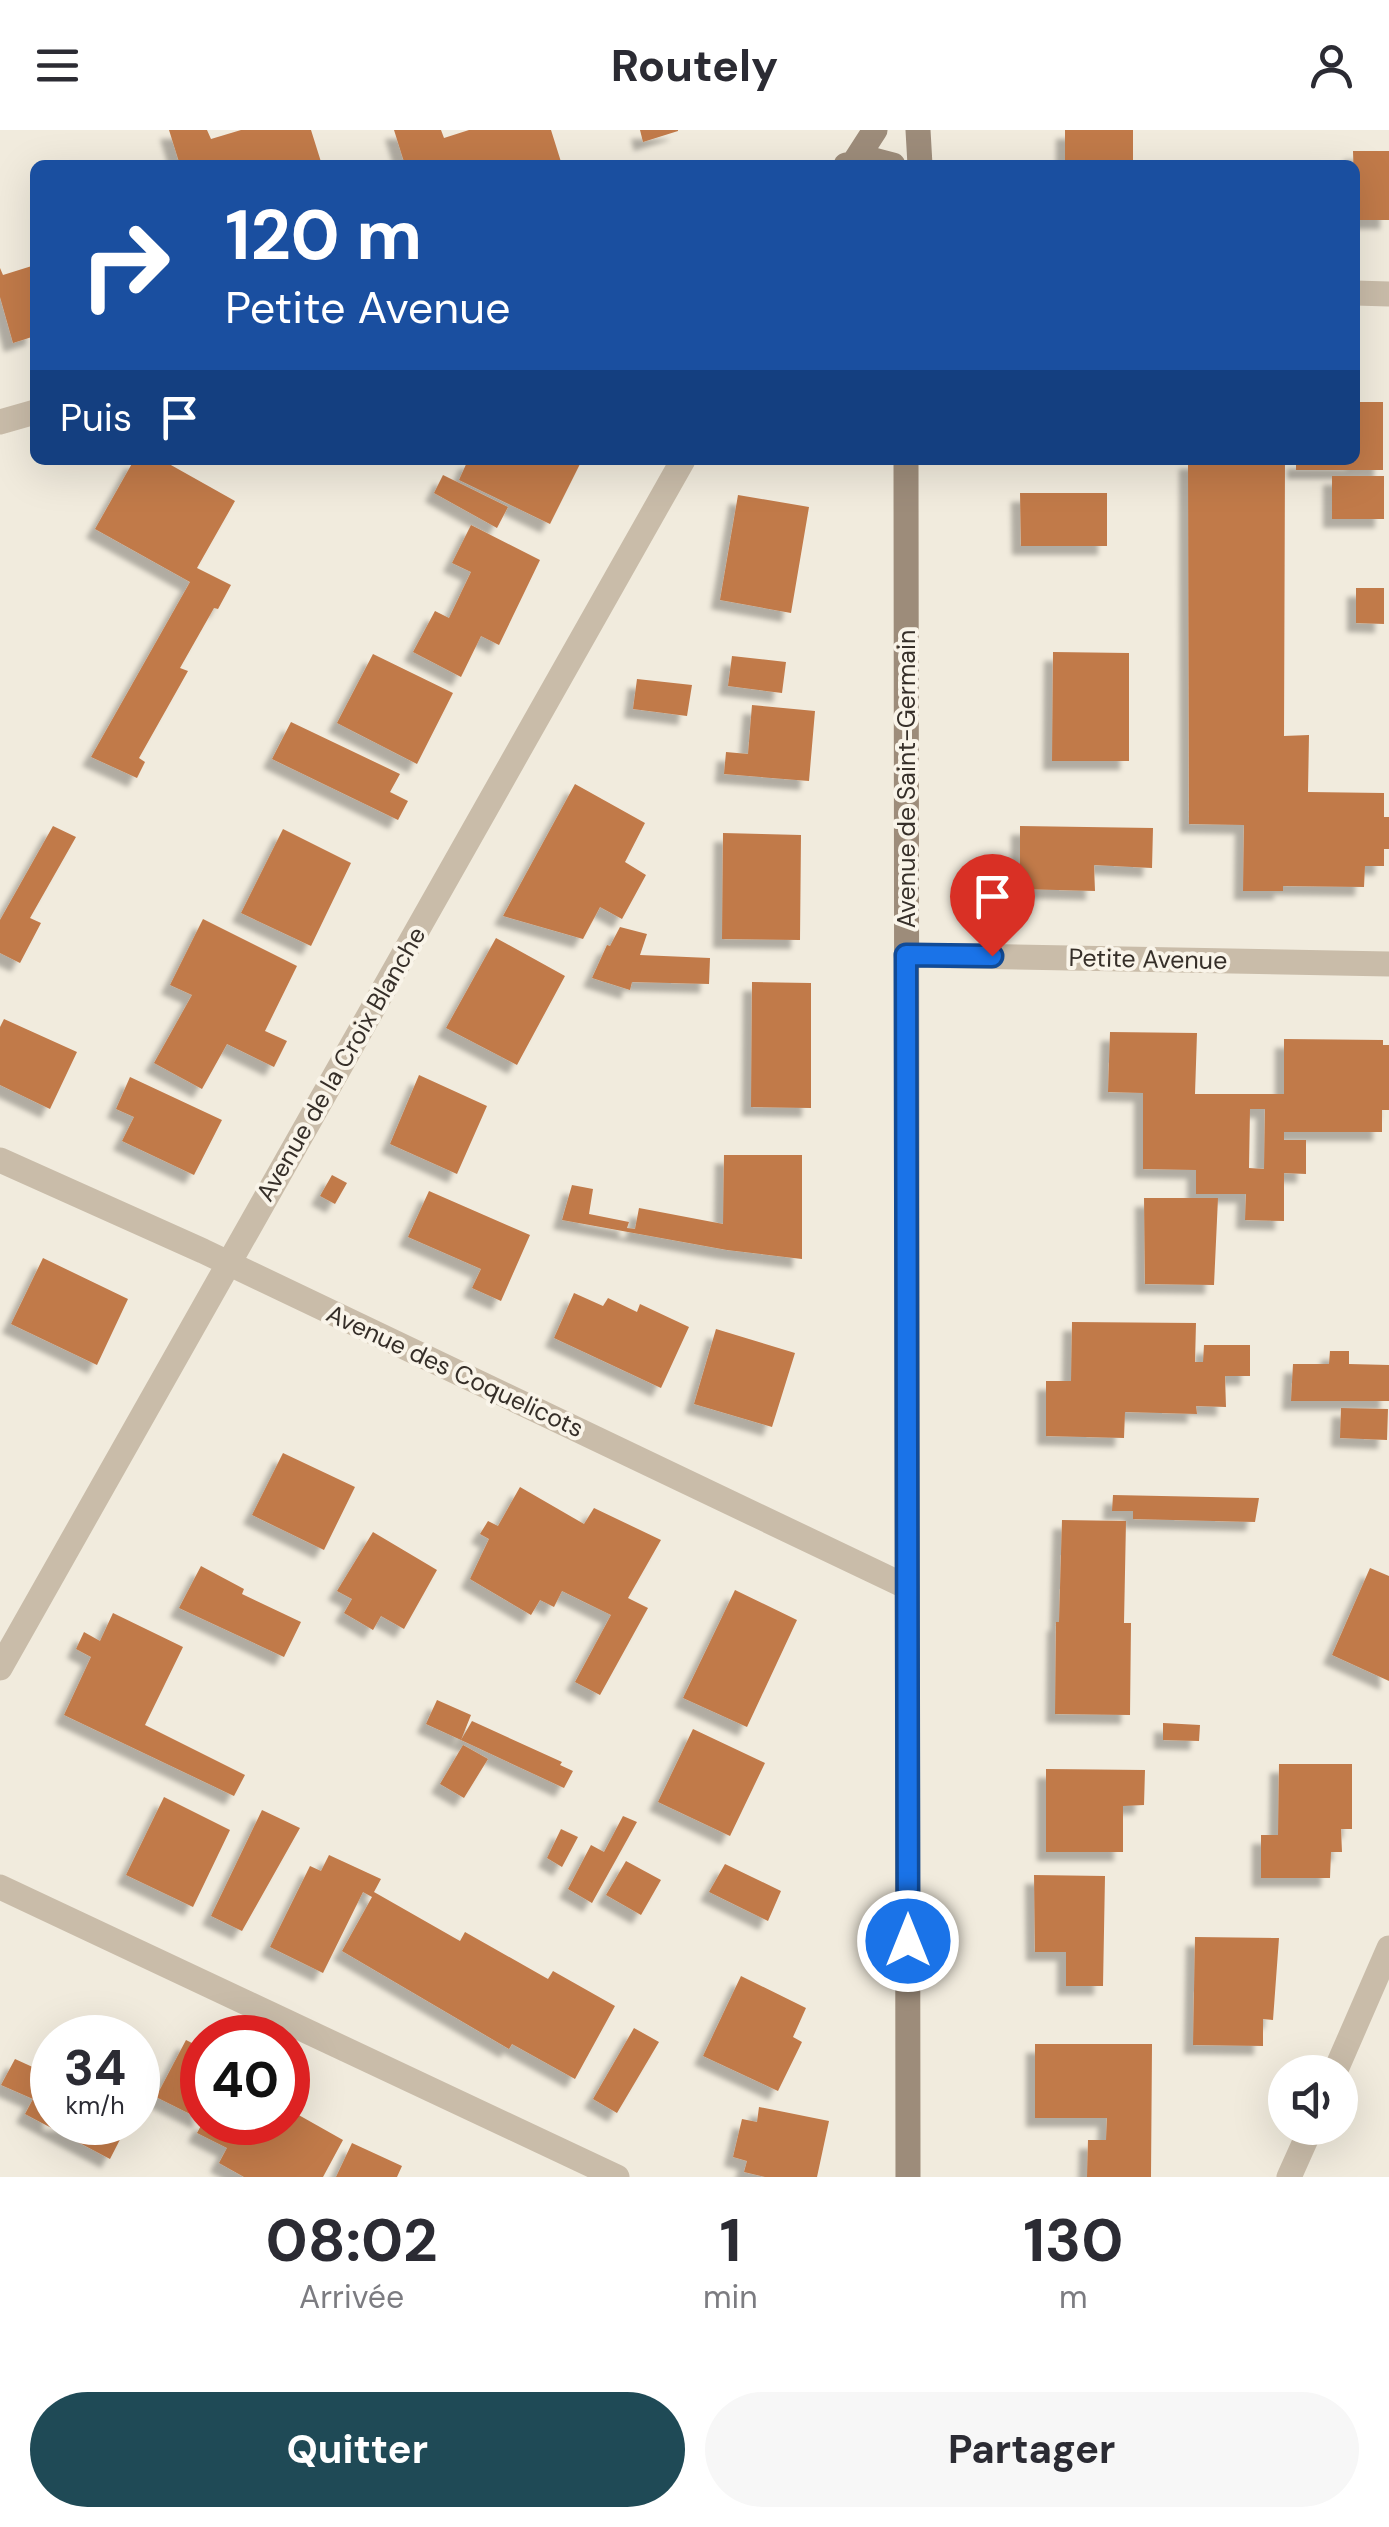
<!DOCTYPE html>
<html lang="fr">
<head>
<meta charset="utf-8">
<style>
	body { margin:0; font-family:"DM Sans",sans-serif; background:#f7f7f7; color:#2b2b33; height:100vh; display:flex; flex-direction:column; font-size:38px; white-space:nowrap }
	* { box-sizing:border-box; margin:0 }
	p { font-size:32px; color:#7c7c81 }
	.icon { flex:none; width:55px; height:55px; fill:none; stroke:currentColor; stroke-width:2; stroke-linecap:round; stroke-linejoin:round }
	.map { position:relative; height:2047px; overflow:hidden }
	.panel { display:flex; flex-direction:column; background:#fff; flex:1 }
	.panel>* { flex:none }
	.guide { position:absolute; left:30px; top:30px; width:1330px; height:305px; border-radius:15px; box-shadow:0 10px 40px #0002; background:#1a4fa0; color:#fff; overflow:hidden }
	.fabs { position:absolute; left:1268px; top:1925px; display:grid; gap:20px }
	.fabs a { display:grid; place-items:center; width:90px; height:90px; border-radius:50%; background:#fff; box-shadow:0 10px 40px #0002; font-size:50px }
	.speed { position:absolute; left:30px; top:1885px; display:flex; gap:20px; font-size:50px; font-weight:700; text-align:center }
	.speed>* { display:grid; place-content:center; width:130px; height:130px; border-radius:50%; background:#fff; box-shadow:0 10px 40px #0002; line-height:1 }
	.speed small { font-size:25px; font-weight:400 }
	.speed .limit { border:15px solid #d22; background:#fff; color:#111 }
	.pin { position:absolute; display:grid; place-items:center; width:85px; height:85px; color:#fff; margin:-102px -42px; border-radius:50% 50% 50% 0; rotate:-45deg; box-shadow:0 0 10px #0007 }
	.pin .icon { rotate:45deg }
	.me { position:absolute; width:110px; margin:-55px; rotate:0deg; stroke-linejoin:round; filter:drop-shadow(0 0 8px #0008) }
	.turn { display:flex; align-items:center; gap:35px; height:210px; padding:0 30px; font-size:45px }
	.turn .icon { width:130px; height:130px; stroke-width:2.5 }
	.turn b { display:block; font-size:70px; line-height:85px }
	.then { display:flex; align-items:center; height:95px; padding:0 30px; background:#0003; gap:20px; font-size:38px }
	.eta { display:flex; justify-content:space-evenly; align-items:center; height:170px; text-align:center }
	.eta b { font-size:60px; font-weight:700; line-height:70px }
	.button { display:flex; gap:20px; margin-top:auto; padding:20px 30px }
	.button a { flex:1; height:115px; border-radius:60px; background:#1f4a56; color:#fff; font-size:40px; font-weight:700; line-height:115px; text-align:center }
	.button a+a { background:#f7f7f7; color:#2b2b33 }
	header { display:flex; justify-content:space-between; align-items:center; height:130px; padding:0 30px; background:#fff; font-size:45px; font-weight:700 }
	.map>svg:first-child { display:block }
</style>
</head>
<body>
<header><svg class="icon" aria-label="menu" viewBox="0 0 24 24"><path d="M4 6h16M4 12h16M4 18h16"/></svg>Routely<svg class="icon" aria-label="person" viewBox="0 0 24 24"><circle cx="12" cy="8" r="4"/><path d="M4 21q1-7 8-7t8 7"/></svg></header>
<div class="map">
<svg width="1389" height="2047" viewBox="0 0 1389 2047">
	<defs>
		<filter id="shadow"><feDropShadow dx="-9" dy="9" stdDeviation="2.5" flood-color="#0004"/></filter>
	</defs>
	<rect width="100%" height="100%" fill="#f1ebdd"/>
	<!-- building -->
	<path fill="#c17a4a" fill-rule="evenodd" filter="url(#shadow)" d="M 169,0 L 207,0 L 211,9 L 241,0 L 311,0 L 322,35 L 180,35 Z
		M 394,0 L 441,0 L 444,8 L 469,0 L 551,0 L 562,35 L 405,35 Z
		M 640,0 L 678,0 L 678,1 L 643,12 Z
		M 1065,0 L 1133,0 L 1133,35 L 1065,35 Z
		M 1353,21 L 1389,21 L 1389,90 L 1355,90 Z
		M 1217,31 L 1255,32 L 1255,35 L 1217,35 Z
		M 35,135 L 35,206 L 13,213 L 0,167 L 0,138 L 3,145 Z
		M 1355,272 L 1383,272 L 1383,340 L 1296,340 L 1296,330 L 1355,330 Z
		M 134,330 L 162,330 L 235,371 L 197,438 L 231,455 L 218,479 L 214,478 L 180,538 L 188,541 L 139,628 L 145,632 L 137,648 L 91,627 L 190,452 L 95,399 Z
		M 468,330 L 582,330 L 550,394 L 459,350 Z
		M 1188,330 L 1285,330 L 1284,606 L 1309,605 L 1308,662 L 1384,663 L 1384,687 L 1389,687 L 1389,719 L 1384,719 L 1384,736 L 1365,736 L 1364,757 L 1283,756 L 1283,761 L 1243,761 L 1244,695 L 1189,694 Z
		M 443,345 L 508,377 L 497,398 L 434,363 Z
		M 1332,346 L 1384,346 L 1384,389 L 1332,389 Z
		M 1020,363 L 1107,363 L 1107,416 L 1021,416 Z
		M 738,365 L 809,377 L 791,483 L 720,470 Z
		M 471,395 L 540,430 L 499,515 L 481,506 L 461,547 L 413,522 L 435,481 L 449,488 L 471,442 L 452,433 Z
		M 1356,458 L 1384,458 L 1384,494 L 1356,493 Z
		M 1053,522 L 1129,523 L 1129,631 L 1052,631 Z
		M 373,524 L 453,563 L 417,634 L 337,593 Z
		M 732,526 L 786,532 L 782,563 L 728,556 Z
		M 637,549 L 692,555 L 687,586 L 633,579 Z
		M 752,575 L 815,581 L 809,651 L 724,644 L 726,622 L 748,624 Z
		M 291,592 L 400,644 L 390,662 L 408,671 L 398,690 L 272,629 Z
		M 575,654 L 645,693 L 625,732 L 646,745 L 622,789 L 600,777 L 583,809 L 503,786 Z
		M 53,696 L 76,707 L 30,788 L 41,793 L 20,833 L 0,823 L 0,790 Z
		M 1020,696 L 1153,698 L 1152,738 L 1094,735 L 1095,761 L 1020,759 Z
		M 283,699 L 351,733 L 311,816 L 241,783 Z
		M 723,703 L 801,705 L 800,810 L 722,809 Z
		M 203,789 L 297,836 L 265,901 L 287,911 L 274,937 L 227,914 L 202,959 L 154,933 L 192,865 L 170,855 Z
		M 620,797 L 647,804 L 640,825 L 710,828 L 709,854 L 632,852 L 630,860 L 592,848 L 607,815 L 610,816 Z
		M 496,808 L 565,846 L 517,935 L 446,898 Z
		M 752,852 L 811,853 L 811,978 L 751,977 Z
		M 4,889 L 77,922 L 50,979 L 0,955 L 0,897 Z
		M 1110,902 L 1197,903 L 1195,964 L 1284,964 L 1284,909 L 1383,910 L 1383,915 L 1389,915 L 1389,980 L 1382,980 L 1382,1002 L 1284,1002 L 1284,1010 L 1306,1010 L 1306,1044 L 1284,1043 L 1284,1091 L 1245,1090 L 1246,1064 L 1196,1064 L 1196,1040 L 1143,1039 L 1143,963 L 1108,962 ZM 1250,979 L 1265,979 L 1264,1039 L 1249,1038 Z
		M 419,945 L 487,976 L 457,1044 L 390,1014 Z
		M 130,947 L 222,990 L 194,1045 L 122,1011 L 134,987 L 116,979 Z
		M 724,1025 L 802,1025 L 802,1129 L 727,1120 L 562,1090 L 572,1055 L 593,1059 L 589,1084 L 629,1092 L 627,1098 L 635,1099 L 639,1078 L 723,1094 Z
		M 332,1045 L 347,1053 L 335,1074 L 320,1066 Z
		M 429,1061 L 530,1105 L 501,1171 L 472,1158 L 481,1139 L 408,1107 Z
		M 1144,1068 L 1218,1068 L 1214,1155 L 1145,1154 Z
		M 43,1128 L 128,1169 L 97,1235 L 11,1194 Z
		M 574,1163 L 603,1176 L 608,1168 L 637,1182 L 640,1174 L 689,1197 L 661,1258 L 554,1208 Z
		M 1072,1192 L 1196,1193 L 1195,1232 L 1203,1232 L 1204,1215 L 1250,1215 L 1250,1246 L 1225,1246 L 1226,1277 L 1196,1276 L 1197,1284 L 1125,1282 L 1124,1308 L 1046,1306 L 1046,1251 L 1071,1251 Z
		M 716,1199 L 795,1223 L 772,1297 L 694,1274 Z
		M 1330,1221 L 1349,1221 L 1349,1234 L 1389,1235 L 1389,1271 L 1291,1271 L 1293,1234 L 1329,1234 Z
		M 1341,1278 L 1388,1279 L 1387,1310 L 1340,1308 Z
		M 283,1323 L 355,1357 L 324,1420 L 252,1385 Z
		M 520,1357 L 584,1394 L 594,1378 L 661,1410 L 628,1468 L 648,1478 L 600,1565 L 575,1552 L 611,1485 L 562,1461 L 554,1477 L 540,1470 L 531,1485 L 470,1449 L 489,1409 L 480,1404 L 488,1391 L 498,1396 Z
		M 1113,1365 L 1259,1368 L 1255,1392 L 1133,1389 L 1133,1381 L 1112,1381 Z
		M 1062,1390 L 1126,1391 L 1124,1493 L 1131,1493 L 1130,1585 L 1055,1584 L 1056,1492 L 1059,1492 Z
		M 373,1402 L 437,1440 L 404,1499 L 381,1486 L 373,1500 L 344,1483 L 352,1469 L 337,1461 Z
		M 201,1436 L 244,1459 L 242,1464 L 301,1492 L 284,1527 L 179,1478 Z
		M 1370,1438 L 1389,1446 L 1389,1551 L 1332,1525 Z
		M 735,1460 L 797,1490 L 747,1597 L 683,1568 Z
		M 113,1483 L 183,1517 L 145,1595 L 245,1645 L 234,1666 L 64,1585 L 91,1527 L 76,1519 L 84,1502 L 100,1511 Z
		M 437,1570 L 471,1585 L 461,1610 L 426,1594 Z
		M 472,1591 L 562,1632 L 560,1635 L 573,1641 L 564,1658 L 461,1610 Z
		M 1163,1593 L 1200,1595 L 1199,1611 L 1163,1610 Z
		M 693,1599 L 765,1633 L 730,1706 L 658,1672 Z
		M 463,1615 L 488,1629 L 464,1668 L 440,1654 Z
		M 1279,1634 L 1352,1634 L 1352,1699 L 1341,1699 L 1342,1722 L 1331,1722 L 1330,1748 L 1261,1748 L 1261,1705 L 1278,1705 Z
		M 1046,1639 L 1145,1640 L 1144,1675 L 1123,1676 L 1123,1722 L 1046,1722 Z
		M 164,1667 L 230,1700 L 193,1777 L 126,1745 Z
		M 262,1680 L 300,1698 L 242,1801 L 211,1786 Z
		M 623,1686 L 637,1692 L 592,1773 L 568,1759 L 591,1715 L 604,1722 Z
		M 561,1699 L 578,1707 L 562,1737 L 547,1728 Z
		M 329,1725 L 381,1749 L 374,1762 L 460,1811 L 465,1802 L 548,1849 L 553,1841 L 615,1876 L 575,1949 L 512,1914 L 509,1919 L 342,1821 L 372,1767 L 363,1762 L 323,1843 L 270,1817 L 310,1736 L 321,1741 Z
		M 626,1731 L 661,1750 L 641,1785 L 606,1765 Z
		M 725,1734 L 781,1761 L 768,1791 L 709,1762 Z
		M 1034,1745 L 1105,1746 L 1103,1856 L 1066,1856 L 1066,1822 L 1035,1822 Z
		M 1195,1807 L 1279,1808 L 1273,1890 L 1263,1889 L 1263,1916 L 1193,1915 Z
		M 741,1846 L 806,1878 L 793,1907 L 802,1912 L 778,1961 L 703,1926 Z
		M 634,1898 L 659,1912 L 617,1983 L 593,1969 Z
		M 186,1910 L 202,1918 L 202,1990 L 156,1967 Z
		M 1035,1914 L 1152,1914 L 1151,2047 L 1087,2047 L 1088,2010 L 1106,2010 L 1107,1988 L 1035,1988 Z
		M 15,1929 L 48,1944 L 52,1935 L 52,1992 L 129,1992 L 110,2029 L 25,1984 L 33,1969 L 1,1955 Z
		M 759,1977 L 829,1991 L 817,2047 L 765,2047 L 744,2042 L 747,2031 L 733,2027 L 742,1989 L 757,1992 Z
		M 288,1979 L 343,2010 L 323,2047 L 244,2047 L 219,2033 L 227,2018 L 197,2003 L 203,1992 L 288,1992 Z
		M 352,2013 L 402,2036 L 397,2047 L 336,2047 Z"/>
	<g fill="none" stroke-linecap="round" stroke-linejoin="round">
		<!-- street -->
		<path stroke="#c9bca9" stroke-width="25" d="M 1355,163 L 1389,164
			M 0,292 L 35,282
			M 906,825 L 1389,834
			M 0,1030 L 203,1121 L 907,1457
			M 0,1538 L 683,330
			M 0,1757 L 617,2047
			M 1335,1942 L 1389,1818
			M 1289,2047 L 1311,1998"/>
		<!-- secondary -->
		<path stroke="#9d8c7a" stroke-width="25" d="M 918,0 L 920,35
			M 855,31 L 875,0
			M 846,35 L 874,30 L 893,35
			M 906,330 L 908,2047"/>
	</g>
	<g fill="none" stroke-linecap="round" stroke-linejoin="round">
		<defs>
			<path id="route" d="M 908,1811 L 906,825 L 992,826"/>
		</defs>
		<!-- route casing -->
		<use href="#route" stroke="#114b97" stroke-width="25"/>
		<!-- route -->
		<use href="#route" stroke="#1a73e8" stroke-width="18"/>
	</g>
	<g text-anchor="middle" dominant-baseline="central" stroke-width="8" stroke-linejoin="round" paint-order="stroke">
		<!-- street labels -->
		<g font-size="25" fill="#362f29" stroke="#f9f4e9">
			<text transform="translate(906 649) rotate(-90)">Avenue de Saint-Germain</text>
			<text transform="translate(1148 829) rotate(1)">Petite Avenue</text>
			<text transform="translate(341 934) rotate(-60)">Avenue de la Croix Blanche</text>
			<text transform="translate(455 1241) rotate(25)">Avenue des Coquelicots</text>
		</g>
	</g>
</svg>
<div class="fabs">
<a><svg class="icon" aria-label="sound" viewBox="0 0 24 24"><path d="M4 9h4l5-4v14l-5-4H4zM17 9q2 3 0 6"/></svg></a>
</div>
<div class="speed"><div>34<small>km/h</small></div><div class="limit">40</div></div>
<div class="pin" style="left:992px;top:826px;background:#d93025"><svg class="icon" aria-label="arrive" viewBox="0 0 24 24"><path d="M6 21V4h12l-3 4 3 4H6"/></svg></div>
<svg class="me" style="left:908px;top:1811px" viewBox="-20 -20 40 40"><circle r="17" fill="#1a73e8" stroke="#fff" stroke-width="3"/><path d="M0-11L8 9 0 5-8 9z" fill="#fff"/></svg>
<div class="guide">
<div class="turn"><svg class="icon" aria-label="right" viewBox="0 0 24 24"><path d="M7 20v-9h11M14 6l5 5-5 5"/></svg><div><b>120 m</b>Petite Avenue</div></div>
<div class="then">Puis<svg class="icon" aria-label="arrive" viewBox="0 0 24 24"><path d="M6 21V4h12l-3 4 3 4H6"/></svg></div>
</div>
</div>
<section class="panel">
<div class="eta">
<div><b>08:02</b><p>Arrivée</p></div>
<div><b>1</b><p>min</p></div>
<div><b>130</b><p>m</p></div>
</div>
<div class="button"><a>Quitter</a><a>Partager</a></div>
</section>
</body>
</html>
